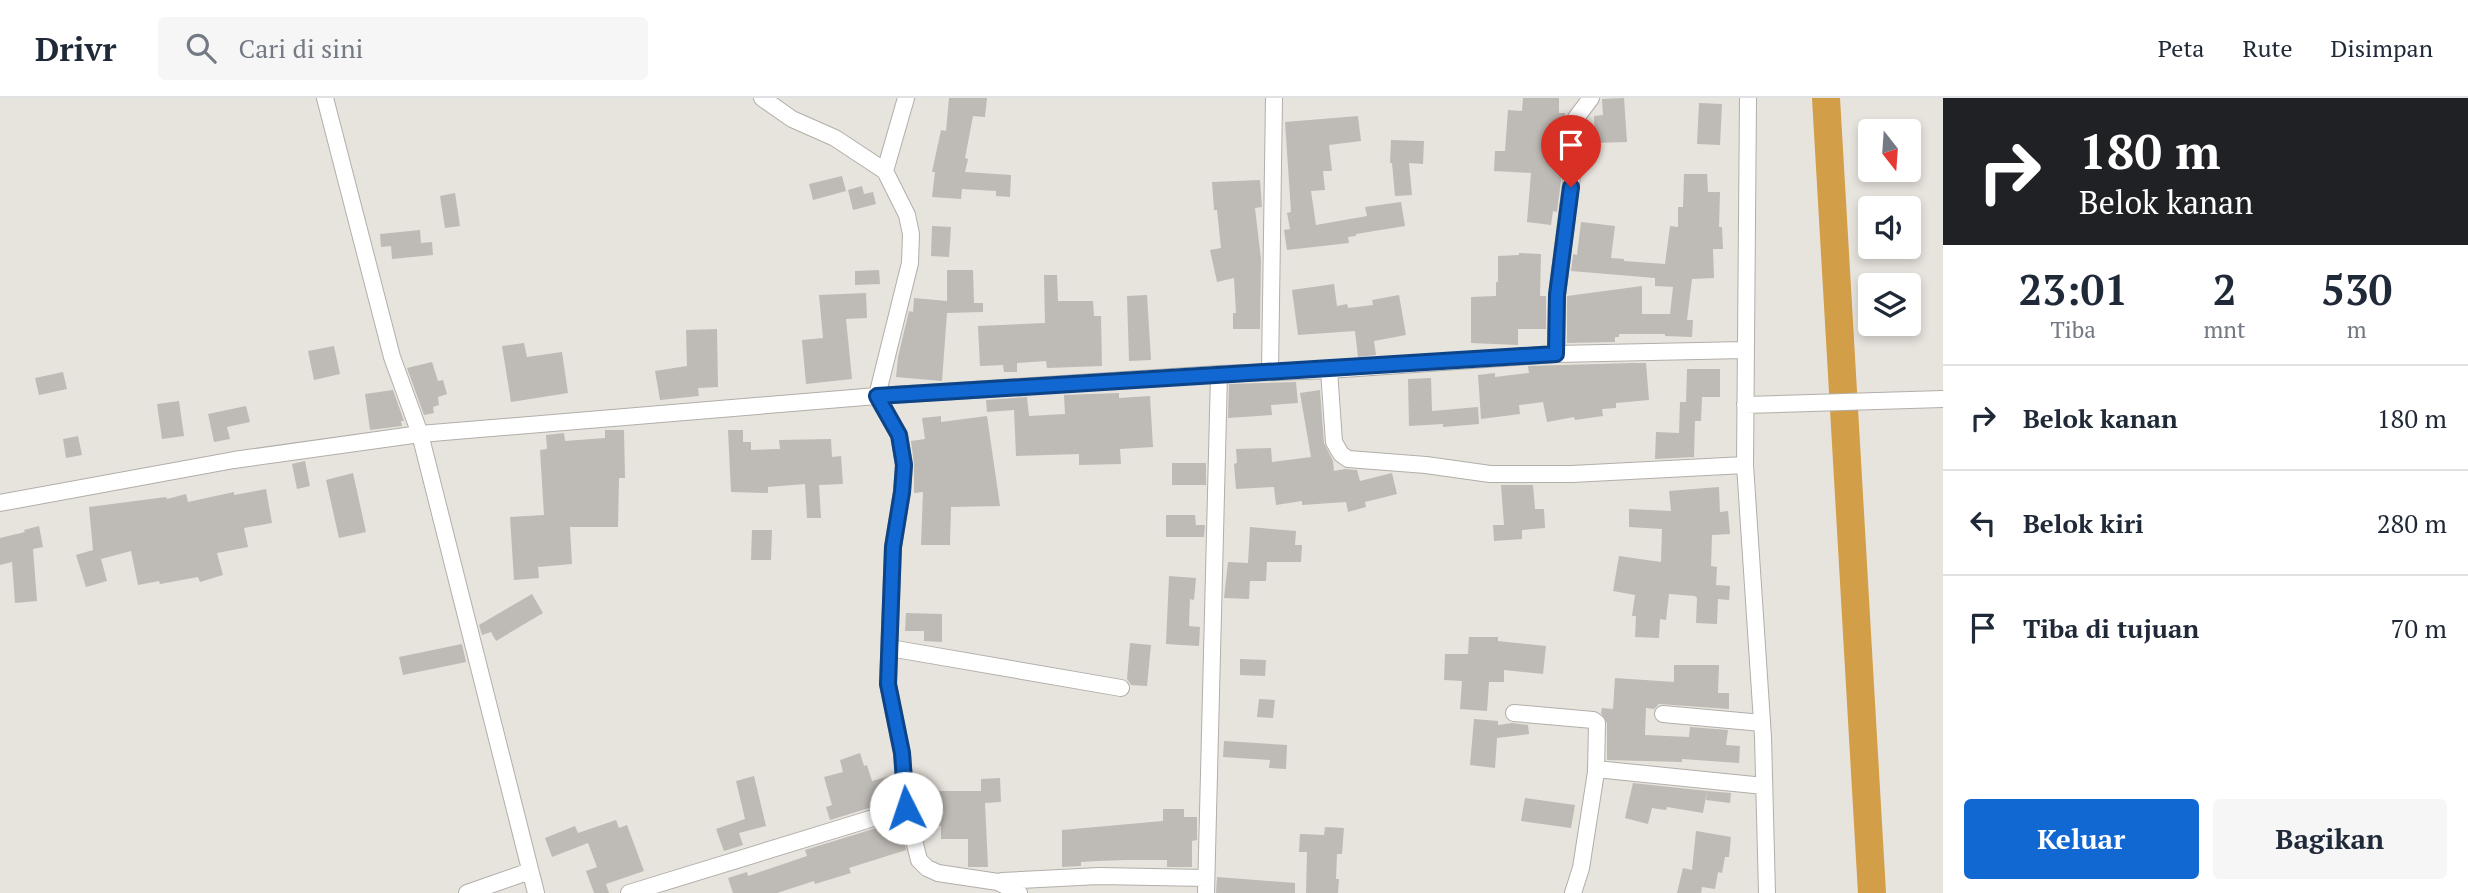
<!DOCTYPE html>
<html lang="id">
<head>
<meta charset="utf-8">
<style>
	body { margin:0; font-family:"PT Serif",serif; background:#f6f6f7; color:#1f2937; height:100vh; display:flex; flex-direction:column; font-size:26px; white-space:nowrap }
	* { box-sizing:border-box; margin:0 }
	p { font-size:23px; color:#747a83 }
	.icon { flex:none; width:38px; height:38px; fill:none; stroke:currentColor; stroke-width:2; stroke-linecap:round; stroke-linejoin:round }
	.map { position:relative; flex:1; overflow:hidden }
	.panel { display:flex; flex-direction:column; background:#fff; width:525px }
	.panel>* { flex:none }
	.banner { background:#202124; color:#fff; overflow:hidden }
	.needle { width:46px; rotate:163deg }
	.tools { position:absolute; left:1858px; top:21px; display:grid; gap:14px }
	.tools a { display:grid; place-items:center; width:63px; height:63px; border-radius:7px; background:#fff; box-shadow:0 4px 10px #0003; font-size:35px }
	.pin { position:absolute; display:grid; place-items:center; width:60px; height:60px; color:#fff; margin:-72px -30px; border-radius:50% 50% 50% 0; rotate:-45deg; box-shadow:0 0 7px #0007 }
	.pin .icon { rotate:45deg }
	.me { position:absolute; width:77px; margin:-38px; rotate:356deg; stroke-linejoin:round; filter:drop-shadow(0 0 5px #0008) }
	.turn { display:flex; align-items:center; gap:24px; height:147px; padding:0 21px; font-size:32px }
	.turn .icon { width:91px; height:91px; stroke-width:2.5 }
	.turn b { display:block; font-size:49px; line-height:60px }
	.eta { display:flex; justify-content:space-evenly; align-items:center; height:119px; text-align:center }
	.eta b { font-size:42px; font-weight:700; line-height:49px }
	.action { display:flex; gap:14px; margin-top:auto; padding:14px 21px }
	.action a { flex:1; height:80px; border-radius:7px; background:#1168d2; color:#fff; font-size:28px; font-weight:700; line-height:80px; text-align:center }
	.action a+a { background:#f6f6f7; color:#1f2937 }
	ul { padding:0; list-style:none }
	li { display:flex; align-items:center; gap:21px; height:105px; padding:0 21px; border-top:2px solid #e0e1e3 }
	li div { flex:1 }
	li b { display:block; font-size:26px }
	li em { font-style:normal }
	header { display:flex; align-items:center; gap:42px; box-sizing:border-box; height:98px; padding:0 35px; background:#fff; border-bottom:2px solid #e0e1e3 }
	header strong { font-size:33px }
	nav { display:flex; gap:38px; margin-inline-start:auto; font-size:24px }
	.search { width:490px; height:63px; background:#f6f6f7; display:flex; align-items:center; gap:18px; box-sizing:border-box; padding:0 24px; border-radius:7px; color:#747a83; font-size:26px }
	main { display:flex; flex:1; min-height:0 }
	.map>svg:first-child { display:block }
</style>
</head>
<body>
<header>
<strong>Drivr</strong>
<div class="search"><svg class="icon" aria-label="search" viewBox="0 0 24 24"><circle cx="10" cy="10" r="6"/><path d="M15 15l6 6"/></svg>Cari di sini</div>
<nav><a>Peta</a><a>Rute</a><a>Disimpan</a></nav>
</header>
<main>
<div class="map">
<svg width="1943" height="795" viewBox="0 0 1943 795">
	<rect width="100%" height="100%" fill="#e7e3dd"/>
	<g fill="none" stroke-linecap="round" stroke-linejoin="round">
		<!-- river -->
		<path stroke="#d39e48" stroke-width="28" d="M 1826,0 L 1872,795"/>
	</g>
	<!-- building -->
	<path fill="#bebab5" d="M 949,0 L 987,0 L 985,19 L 973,18 L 965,60 L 968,61 L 965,74 L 1011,77 L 1010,99 L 996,98 L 996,93 L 962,91 L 961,101 L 932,99 L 935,74 L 932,74 L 941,32 L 946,33 Z
		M 1523,0 L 1559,0 L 1559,15 L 1565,15 L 1561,83 L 1557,114 L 1553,113 L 1551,127 L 1527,124 L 1531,75 L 1494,73 L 1495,53 L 1505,53 L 1508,12 L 1522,13 Z
		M 1624,0 L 1627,44 L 1595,45 L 1594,18 L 1603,17 L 1602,1 Z
		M 1699,5 L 1722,6 L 1720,47 L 1697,46 Z
		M 1358,18 L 1361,43 L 1329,47 L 1332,73 L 1323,73 L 1325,92 L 1311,93 L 1316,127 L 1367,118 L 1365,109 L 1401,104 L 1405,128 L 1356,136 L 1356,138 L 1348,139 L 1349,145 L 1287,152 L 1284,132 L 1290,131 L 1287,115 L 1291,114 L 1285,24 Z
		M 1391,42 L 1424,43 L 1423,66 L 1409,65 L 1412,97 L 1395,98 L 1392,65 L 1390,65 Z
		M 1684,76 L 1707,76 L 1708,94 L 1720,94 L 1719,129 L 1722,129 L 1723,151 L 1713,151 L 1714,180 L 1692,181 L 1687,222 L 1693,222 L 1692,239 L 1665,238 L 1665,236 L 1619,236 L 1619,239 L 1615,239 L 1615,244 L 1567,245 L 1567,198 L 1642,188 L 1642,216 L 1670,216 L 1673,189 L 1655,188 L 1655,180 L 1571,173 L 1572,165 L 1573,156 L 1577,157 L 1581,124 L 1615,128 L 1611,160 L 1624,161 L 1624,163 L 1665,166 L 1670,128 L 1678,129 L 1678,109 L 1683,109 Z
		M 842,78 L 846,93 L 813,102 L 809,86 Z
		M 1260,82 L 1262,109 L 1255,110 L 1261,161 L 1260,231 L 1233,231 L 1233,215 L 1236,215 L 1234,180 L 1217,184 L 1210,152 L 1221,150 L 1217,112 L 1214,112 L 1212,84 Z
		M 862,88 L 864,96 L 873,94 L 876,106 L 853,112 L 848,92 Z
		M 455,95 L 460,128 L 445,130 L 440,98 Z
		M 932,128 L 951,129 L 949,159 L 931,158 Z
		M 420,132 L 421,145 L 432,144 L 433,157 L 392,161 L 391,148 L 381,149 L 380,136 Z
		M 1519,155 L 1541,156 L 1540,198 L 1546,198 L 1546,231 L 1518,231 L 1518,247 L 1471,245 L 1471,199 L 1496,198 L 1496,184 L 1498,184 L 1498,158 L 1519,157 Z
		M 879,172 L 880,186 L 855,187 L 855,173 Z
		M 947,172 L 973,172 L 974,205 L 983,205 L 983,214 L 947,215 L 942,283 L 896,279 L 898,259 L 909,213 L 913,214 L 914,200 L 947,203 Z
		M 1044,177 L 1057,177 L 1058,203 L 1093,203 L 1094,218 L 1101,218 L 1102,268 L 1047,270 L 1046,263 L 1017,265 L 1017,274 L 1004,274 L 1003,267 L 980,268 L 978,228 L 1045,225 Z
		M 1334,186 L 1337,208 L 1347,206 L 1348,210 L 1373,207 L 1372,202 L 1399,197 L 1406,237 L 1374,243 L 1376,257 L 1358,259 L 1355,233 L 1298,237 L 1292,192 Z
		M 866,195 L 867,220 L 846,221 L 852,281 L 806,286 L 802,242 L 823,240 L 819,197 Z
		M 1147,197 L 1151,262 L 1129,263 L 1127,198 Z
		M 717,231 L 718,289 L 698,290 L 699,298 L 660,302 L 655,273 L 687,268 L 686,232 Z
		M 524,245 L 527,259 L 562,254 L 568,295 L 511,304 L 502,248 Z
		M 334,248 L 340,276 L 314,282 L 308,253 Z
		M 432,264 L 438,283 L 443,282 L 447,296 L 438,299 L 439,307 L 433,309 L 434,315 L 424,317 L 407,270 Z
		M 1632,265 L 1646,265 L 1649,302 L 1616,305 L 1616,310 L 1602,311 L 1603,318 L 1575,322 L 1574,319 L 1547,324 L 1543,304 L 1519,307 L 1520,316 L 1481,321 L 1478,277 L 1495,275 L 1495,279 L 1529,275 L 1528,268 Z
		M 1687,271 L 1720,271 L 1720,299 L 1702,299 L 1701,323 L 1695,323 L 1694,359 L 1655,361 L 1656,334 L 1679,335 L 1680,304 L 1686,304 Z
		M 63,274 L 67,291 L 39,297 L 35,280 Z
		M 1431,280 L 1432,313 L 1478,309 L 1479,326 L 1443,329 L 1443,326 L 1409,328 L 1408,281 Z
		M 1296,284 L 1298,305 L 1271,307 L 1272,317 L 1228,320 L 1229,286 Z
		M 393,292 L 404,323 L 401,323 L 402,328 L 370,332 L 365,296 Z
		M 1320,292 L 1324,345 L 1333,363 L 1334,373 L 1345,371 L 1357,372 L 1360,383 L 1392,375 L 1397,396 L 1365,404 L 1366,409 L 1348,414 L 1346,404 L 1302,407 L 1302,403 L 1276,407 L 1274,389 L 1236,391 L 1234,366 L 1237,365 L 1236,351 L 1271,350 L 1272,364 L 1311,359 L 1300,295 Z
		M 1119,295 L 1119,300 L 1150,298 L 1153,349 L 1120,351 L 1121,366 L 1079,367 L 1079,356 L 1016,358 L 1014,312 L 987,314 L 986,302 L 1027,299 L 1029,318 L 1065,316 L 1064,297 Z
		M 179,303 L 184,338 L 162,341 L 157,306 Z
		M 246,308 L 250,324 L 227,329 L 230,341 L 214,344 L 208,316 Z
		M 941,318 L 941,324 L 987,318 L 1000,408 L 951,409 L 950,447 L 921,447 L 923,394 L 914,395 L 914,366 L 911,343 L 925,341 L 922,320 Z
		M 605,332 L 624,332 L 625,380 L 619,380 L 618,429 L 570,429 L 572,466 L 538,469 L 539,480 L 514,482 L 510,419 L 544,417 L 540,352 L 547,351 L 546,337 L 564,335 L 565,343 L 605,340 Z
		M 728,332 L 743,332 L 743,344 L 751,344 L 751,352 L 780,351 L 779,342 L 831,341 L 832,359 L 841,358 L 843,386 L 819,387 L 821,420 L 807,420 L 805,386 L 768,389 L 768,395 L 731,394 Z
		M 78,338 L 82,357 L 66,360 L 63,341 Z
		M 305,363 L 310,388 L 297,391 L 292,366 Z
		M 1172,365 L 1206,365 L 1206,387 L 1172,387 Z
		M 353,375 L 366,434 L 339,440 L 326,382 Z
		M 1501,387 L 1533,387 L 1535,411 L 1544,411 L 1545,430 L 1522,432 L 1522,441 L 1494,443 L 1493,427 L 1504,427 Z
		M 1719,389 L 1720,414 L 1728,413 L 1730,436 L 1712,437 L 1711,468 L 1717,469 L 1716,487 L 1730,488 L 1729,502 L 1718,501 L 1717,526 L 1696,525 L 1697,500 L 1695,498 L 1669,496 L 1666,522 L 1660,521 L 1659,540 L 1635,539 L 1636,518 L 1632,518 L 1635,497 L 1613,493 L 1619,458 L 1661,464 L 1662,431 L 1629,429 L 1629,411 L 1671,413 L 1669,393 Z
		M 266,391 L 272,425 L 244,430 L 248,449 L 217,455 L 223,477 L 200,484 L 198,479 L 160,486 L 159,483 L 138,487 L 131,453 L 101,461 L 107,483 L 86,489 L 76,457 L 93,452 L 89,409 L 166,399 L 167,401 L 186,396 L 188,404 L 234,394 L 234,397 Z
		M 1166,417 L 1195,417 L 1196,427 L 1205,427 L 1204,439 L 1166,439 Z
		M 39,428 L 43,449 L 33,451 L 37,503 L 15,505 L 12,464 L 0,467 L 0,440 L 25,434 L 24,432 Z
		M 1250,429 L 1296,433 L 1295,447 L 1302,447 L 1301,464 L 1267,464 L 1266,483 L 1250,483 L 1249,501 L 1224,500 L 1228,464 L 1248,465 Z
		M 752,432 L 772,432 L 771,462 L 751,462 Z
		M 1169,478 L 1196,480 L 1194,502 L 1190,501 L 1189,528 L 1200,529 L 1199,548 L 1166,546 Z
		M 532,496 L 543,515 L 496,543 L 491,534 L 482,537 L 479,527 Z
		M 906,515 L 942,516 L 942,544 L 924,543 L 924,533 L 905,533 Z
		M 1469,539 L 1498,539 L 1498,543 L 1546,548 L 1543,576 L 1504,572 L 1504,584 L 1489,584 L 1487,613 L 1460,611 L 1462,583 L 1444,582 L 1445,556 L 1468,556 Z
		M 1130,545 L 1151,547 L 1147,588 L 1131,587 L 1127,581 Z
		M 462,546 L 466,564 L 403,577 L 399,559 Z
		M 1240,561 L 1266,562 L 1265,578 L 1240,577 Z
		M 1674,567 L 1719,567 L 1718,595 L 1729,595 L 1729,611 L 1659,606 L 1654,611 L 1646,610 L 1645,637 L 1689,639 L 1690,629 L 1728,632 L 1726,647 L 1740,648 L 1739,665 L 1682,661 L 1682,664 L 1607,662 L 1607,625 L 1601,615 L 1602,610 L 1613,611 L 1615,580 L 1674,584 Z
		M 1259,601 L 1275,602 L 1273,620 L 1257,619 Z
		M 1474,621 L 1498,623 L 1498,627 L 1512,625 L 1528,627 L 1529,636 L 1497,640 L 1495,670 L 1470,667 Z
		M 1224,643 L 1287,647 L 1286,671 L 1269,670 L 1270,662 L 1223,659 Z
		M 860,655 L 864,668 L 867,667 L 872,683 L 893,677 L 895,702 L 830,722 L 826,709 L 832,707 L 824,679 L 843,674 L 840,662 Z
		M 754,678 L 766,728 L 739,735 L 743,747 L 724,753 L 716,731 L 745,721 L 736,683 Z
		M 1000,680 L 1001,704 L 985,705 L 988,769 L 968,769 L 968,741 L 941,741 L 941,728 L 933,728 L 933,693 L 981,693 L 981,681 Z
		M 1633,685 L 1707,693 L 1703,715 L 1667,709 L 1666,712 L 1652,710 L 1648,726 L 1625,720 Z
		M 1707,693 L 1731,695 L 1730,705 L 1706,702 Z
		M 1525,700 L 1575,707 L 1571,730 L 1521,723 Z
		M 1163,711 L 1184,711 L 1184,719 L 1197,719 L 1197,742 L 1192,743 L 1192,769 L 1167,769 L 1167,762 L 1126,762 L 1097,763 L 1081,764 L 1081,768 L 1062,769 L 1062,732 L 1163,723 Z
		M 616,722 L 619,730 L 627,727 L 644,773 L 606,786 L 609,795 L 594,795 L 586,773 L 597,769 L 588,745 L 552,759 L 545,740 L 575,728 L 578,735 Z
		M 899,723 L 906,752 L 849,770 L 851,775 L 815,786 L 814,783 L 777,795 L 733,795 L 728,780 L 747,774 L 748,778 L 807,758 L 805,752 Z
		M 1325,729 L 1344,730 L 1342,756 L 1337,756 L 1336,781 L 1339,781 L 1338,795 L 1306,795 L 1307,754 L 1299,754 L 1300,736 L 1324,737 Z
		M 1696,733 L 1731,739 L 1729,759 L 1725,759 L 1722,775 L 1718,774 L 1715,791 L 1702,789 L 1701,795 L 1677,795 L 1683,770 L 1692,772 Z
		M 1217,779 L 1295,785 L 1295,795 L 1216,795 Z"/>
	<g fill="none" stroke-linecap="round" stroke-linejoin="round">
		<defs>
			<path id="street" d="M 325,0 L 392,259 L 420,336 L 536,795
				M 762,0 L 792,21 L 835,40 L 885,73
				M 906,0 L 885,73 L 907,117 L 911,136 L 910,165 L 877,298 L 899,337 L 904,367 L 902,394 L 893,449 L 888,586 L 902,655 L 906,710 L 919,762 L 927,770 L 938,775 L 998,784 L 1019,795
				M 1748,0 L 1745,367 L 1763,639 L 1767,795
				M 1556,256 L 1557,197 L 1574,62 L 1576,20 L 1591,0
				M 1329,272 L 1334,344 L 1341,356 L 1348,361 L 1426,367 L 1490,376 L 1572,376 L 1745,367
				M 1270,273 L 1274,0
				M 1745,307 L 1943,301
				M 0,405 L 234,362 L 420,336 L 877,298 L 1219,276 L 1329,272 L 1556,256 L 1745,252
				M 890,550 L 1121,590
				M 1514,615 L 1593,622 L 1597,625 L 1596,674 L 1581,770 L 1573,795
				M 1663,616 L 1762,625
				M 1596,671 L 1764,688
				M 1002,783 L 1099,778 L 1206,780
				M 467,795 L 530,773
				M 629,795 L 906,710
				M 1206,795 L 1219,276"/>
		</defs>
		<!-- street casing -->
		<use href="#street" stroke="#b2aea9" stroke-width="18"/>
		<!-- street -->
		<use href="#street" stroke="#fff" stroke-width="16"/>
	</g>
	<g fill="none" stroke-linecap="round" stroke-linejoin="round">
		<defs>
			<path id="route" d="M 906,710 L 902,655 L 888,586 L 893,449 L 902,394 L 904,367 L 899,337 L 877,298 L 1556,256 L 1557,197 L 1571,89"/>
		</defs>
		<!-- route casing -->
		<use href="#route" stroke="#0b4488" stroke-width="18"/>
		<!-- route -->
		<use href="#route" stroke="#1168d2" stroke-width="12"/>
	</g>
</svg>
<div class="tools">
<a><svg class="needle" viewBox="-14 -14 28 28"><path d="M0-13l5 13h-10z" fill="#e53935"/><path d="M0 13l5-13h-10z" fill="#747a83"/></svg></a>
<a><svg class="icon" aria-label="sound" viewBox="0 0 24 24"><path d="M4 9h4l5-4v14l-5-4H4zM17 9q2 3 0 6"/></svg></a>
<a><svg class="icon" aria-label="layers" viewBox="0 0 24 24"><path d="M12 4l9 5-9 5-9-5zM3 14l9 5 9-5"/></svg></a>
</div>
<div class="pin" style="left:1571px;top:89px;background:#d93025"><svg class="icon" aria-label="arrive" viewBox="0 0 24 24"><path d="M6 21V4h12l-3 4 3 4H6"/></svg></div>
<svg class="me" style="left:906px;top:710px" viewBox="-20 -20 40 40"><circle r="19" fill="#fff"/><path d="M0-13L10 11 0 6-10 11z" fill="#1168d2"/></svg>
</div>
<section class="panel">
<div class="banner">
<div class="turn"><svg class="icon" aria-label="right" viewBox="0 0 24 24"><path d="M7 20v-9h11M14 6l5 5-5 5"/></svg><div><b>180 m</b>Belok kanan</div></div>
</div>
<div class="eta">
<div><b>23:01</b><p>Tiba</p></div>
<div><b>2</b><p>mnt</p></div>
<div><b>530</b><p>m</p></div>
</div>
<ul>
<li><svg class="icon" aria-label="right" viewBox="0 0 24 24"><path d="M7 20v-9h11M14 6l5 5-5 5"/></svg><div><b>Belok kanan</b></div><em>180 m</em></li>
<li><svg class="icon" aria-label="left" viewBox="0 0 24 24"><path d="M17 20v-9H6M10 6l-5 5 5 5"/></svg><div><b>Belok kiri</b></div><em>280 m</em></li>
<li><svg class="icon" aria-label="arrive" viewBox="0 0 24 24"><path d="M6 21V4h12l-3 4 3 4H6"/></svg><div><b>Tiba di tujuan</b></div><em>70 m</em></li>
</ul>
<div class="action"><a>Keluar</a><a>Bagikan</a></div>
</section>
</main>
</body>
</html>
